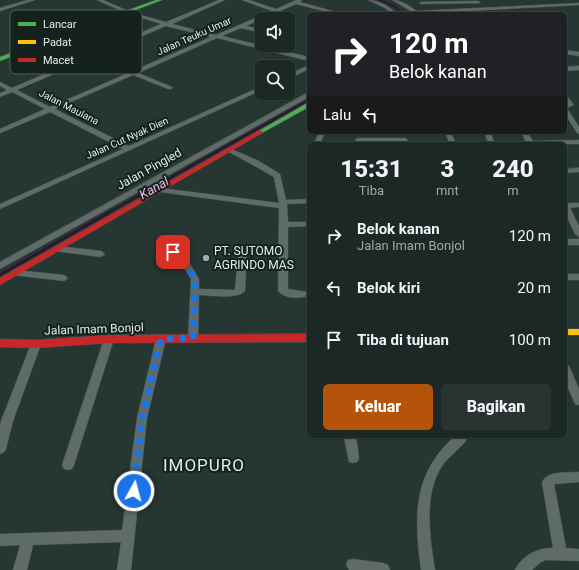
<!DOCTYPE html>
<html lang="id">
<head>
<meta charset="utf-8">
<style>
	body { margin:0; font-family:Roboto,sans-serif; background:#293432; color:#f1f3f6; height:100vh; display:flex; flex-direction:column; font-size:15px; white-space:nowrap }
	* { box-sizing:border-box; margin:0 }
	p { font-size:13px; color:#a0a6a7 }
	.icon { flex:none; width:22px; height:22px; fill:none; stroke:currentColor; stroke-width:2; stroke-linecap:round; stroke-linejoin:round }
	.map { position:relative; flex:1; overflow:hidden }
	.details { position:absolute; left:307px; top:142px; width:260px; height:296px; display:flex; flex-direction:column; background:#1c2826; border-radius:6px; box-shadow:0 1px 3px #0004,0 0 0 1px #3a4443 }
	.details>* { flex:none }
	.top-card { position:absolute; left:307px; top:12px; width:260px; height:122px; border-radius:6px; box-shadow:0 1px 3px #0004,0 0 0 1px #3a4443; background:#202124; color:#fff; overflow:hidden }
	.buttons { position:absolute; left:255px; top:12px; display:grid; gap:8px }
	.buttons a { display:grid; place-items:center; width:40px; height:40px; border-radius:6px; background:#1c2826; box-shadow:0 1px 3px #0004,0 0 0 1px #3a4443; font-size:20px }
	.pin { position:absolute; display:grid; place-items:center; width:34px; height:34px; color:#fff; margin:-17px; border-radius:8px; box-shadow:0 2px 6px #0006 }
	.me { position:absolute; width:44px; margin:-22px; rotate:7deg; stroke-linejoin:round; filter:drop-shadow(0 0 3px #0008) }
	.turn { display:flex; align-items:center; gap:14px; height:84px; padding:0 16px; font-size:18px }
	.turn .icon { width:52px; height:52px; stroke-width:2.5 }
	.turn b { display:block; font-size:28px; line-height:34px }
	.then { display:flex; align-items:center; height:38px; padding:0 16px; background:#0003; gap:8px; font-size:15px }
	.eta { display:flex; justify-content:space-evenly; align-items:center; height:68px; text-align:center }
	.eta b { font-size:24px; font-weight:800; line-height:28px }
	.primary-button { display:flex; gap:8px; margin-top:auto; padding:8px 16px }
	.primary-button a { flex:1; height:46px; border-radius:6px; background:#b45309; color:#fff; font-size:16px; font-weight:800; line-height:46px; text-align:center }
	.primary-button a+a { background:#293432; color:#f1f3f6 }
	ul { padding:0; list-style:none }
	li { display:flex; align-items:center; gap:12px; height:52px; padding:0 16px }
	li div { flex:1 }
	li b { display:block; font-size:15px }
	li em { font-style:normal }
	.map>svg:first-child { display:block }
</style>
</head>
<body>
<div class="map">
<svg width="579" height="570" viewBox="0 0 579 570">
	<rect width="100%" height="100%" fill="#263632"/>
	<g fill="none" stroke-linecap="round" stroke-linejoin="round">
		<!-- stream-far2 -->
		<path stroke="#350f2f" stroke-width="1.5" d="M 379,0 L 392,5 L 404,14"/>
		<!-- stream-far1 -->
		<path stroke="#350f2f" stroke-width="2" d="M 106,214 L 309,100"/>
		<!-- stream -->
		<path stroke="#350f2f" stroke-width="2.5" d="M 0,275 L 108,213"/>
		<defs>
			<path id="street" d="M 28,0 L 35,0 L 0,11 L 0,8 Z
				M 97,0 L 103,0 L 126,10 L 122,11 Z
				M 219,0 L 225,0 L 172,24 L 216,35 L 272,11 L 242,0 L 249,0 L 276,9 L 296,0 L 302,0 L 300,2 L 343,14 L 335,14 L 296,4 L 246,26 L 262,29 L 262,33 L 241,28 L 222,36 L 309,57 L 309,61 L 217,38 L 138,73 L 172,87 L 172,89 L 168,89 L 133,75 L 55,109 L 129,146 L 262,86 L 262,90 L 0,209 L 0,204 L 123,149 L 50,112 L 0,133 L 0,129 L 45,109 L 12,92 L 0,97 L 0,93 L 7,90 L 0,86 L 0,82 L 12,88 L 161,24 L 126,13 L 126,11 L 166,22 ZM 166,26 L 211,37 L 50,107 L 17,90 Z
				M 368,0 C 378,0 387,5 395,12 L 411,11 L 392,0 C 401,0 409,5 416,11 L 579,3 L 579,5 L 410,14 L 379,14 L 390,12 L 385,8 Z
				M 478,1 L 480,2 L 480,3 L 421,4 L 419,3 L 421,2 Z
				M 565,50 L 579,52 L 579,56 L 565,54 Z
				M 309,65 L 309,69 L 288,79 L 288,75 Z
				M 579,66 L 579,70 L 565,71 L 565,67 Z
				M 309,92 L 309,97 L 0,269 L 0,262 Z
				M 565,95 L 567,96 L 574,105 L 567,108 L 579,127 L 579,134 L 577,133 L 565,114 L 565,104 L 567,104 L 565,101 Z
				M 319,132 L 325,132 L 320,144 L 314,144 Z
				M 445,132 L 451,132 L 456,144 L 450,144 Z
				M 484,132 L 490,132 L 495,144 L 489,144 Z
				M 521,132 L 527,132 L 533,141 L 579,140 L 579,144 L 527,144 Z
				M 358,138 L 405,138 L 408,140 L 405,142 L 356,141 L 355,140 Z
				M 229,148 L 259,161 L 280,174 L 286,200 L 309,199 L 309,203 L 287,204 L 288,222 L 309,222 L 309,226 L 288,227 L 288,289 L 308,292 L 308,296 C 299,299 285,299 278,291 L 279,208 L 160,192 L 156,190 L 160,188 L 279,203 L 274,177 L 253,165 L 227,151 L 226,150 Z
				M 579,168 L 579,172 L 565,173 L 565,169 Z
				M 565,203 L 579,203 L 579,207 L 570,208 L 579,226 L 579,237 L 575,234 L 565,213 Z
				M 565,239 L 579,239 L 579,245 L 565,245 Z
				M 243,244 L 247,247 L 245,291 C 237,300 210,295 199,295 L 198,339 L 196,342 L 190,342 L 188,339 L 191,279 L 184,268 L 169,252 L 170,250 L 176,250 L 190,264 L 199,279 L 199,289 L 235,290 L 239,247 Z
				M 57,246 L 101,251 L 105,254 L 101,257 L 54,251 L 53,249 Z
				M 15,270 L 64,275 L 68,278 L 64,281 L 12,275 L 11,273 Z
				M 565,274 L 579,274 L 579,280 L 565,280 Z
				M 109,335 L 112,336 L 114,339 L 74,465 L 72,469 L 68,470 L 64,469 L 62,465 L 104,339 L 106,336 Z
				M 161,335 L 164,336 L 166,339 L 147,418 L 131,570 L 117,570 L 121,542 L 33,545 L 27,570 L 13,570 L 20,545 L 0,546 L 0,534 L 122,530 L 137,418 L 156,339 L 158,336 Z
				M 36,340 L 39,341 L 41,344 L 13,421 L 6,449 L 4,452 L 0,454 L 0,427 L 1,421 L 31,344 L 33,341 Z
				M 565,365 L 569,366 L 579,389 L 579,405 L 575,404 L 565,381 Z
				M 344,436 L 356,436 L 359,458 L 357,462 L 353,463 L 349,462 Z
				M 455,436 L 469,436 C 464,446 449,456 442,466 C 423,495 430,538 435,570 L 421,570 C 414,517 412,474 455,436 Z
				M 579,472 L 579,482 L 554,484 L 566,548 L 579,549 L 579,561 L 546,560 L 541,562 L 532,570 L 515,570 C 521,556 539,547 553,548 L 542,482 C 548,470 567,473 579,472 Z
				M 353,559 L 383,563 L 388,565 L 390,570 L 349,570 L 346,565 L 348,560 Z"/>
			<path id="fast" d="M 156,0 L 162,0 L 0,61 L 0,57 Z
				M 309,102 L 309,107 L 262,133 L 260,134 L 257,132 Z"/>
			<path id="slow" d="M 565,329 L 579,329 L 579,335 L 565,335 Z"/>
			<path id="jam" d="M 260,130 L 263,132 L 262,133 L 0,285 L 0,278 Z
				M 309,334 L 309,342 L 109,343 L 36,348 L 0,347 L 0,339 L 36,340 L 109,335 Z"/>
		</defs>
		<!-- street casing -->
		<use href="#street" stroke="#44534e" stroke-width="1"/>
		<!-- fast casing -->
		<use href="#fast" stroke="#44534e" stroke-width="1"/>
		<!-- slow casing -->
		<use href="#slow" stroke="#44534e" stroke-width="1"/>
		<!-- jam casing -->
		<use href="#jam" stroke="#44534e" stroke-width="1"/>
		<!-- street -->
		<use href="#street" fill="#5e6b68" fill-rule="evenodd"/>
		<!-- fast -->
		<use href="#fast" fill="#4caf50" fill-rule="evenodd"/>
		<!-- slow -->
		<use href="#slow" fill="#ffc107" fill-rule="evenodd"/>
		<!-- jam -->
		<use href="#jam" fill="#c62828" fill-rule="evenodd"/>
	</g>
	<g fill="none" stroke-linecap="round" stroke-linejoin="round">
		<!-- route -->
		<path stroke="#1a73e8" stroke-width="7" stroke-dasharray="0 12.6" d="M 134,491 L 142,418 L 161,339 L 193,338 L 195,279 L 187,266 L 173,252"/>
	</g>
	<!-- markers -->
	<circle fill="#9daea8" stroke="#14211d" stroke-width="1.5" cx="206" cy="258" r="4"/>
	<g text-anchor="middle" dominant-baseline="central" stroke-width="4" stroke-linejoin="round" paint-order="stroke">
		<!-- far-street labels -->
		<g font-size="10" fill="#ddeee8" stroke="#14211d">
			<text transform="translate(194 36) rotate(-24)">Jalan Teuku Umar</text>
			<text transform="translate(69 107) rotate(27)">Jalan Maulana</text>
			<text transform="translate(127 138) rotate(-24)">Jalan Cut Nyak Dien</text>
		</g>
		<!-- street labels -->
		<g font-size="12" fill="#ddeee8" stroke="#14211d">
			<text transform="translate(149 169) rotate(-29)">Jalan Pingled</text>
			<text transform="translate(94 329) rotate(-2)">Jalan Imam Bonjol</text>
		</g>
		<!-- poi labels -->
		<g font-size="12" fill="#ddeee8" stroke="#14211d" text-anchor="start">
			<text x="214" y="251">PT. SUTOMO<tspan x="214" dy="14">AGRINDO MAS</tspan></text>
		</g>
		<!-- water labels -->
		<g font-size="13" font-style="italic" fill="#f6b9e7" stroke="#14211d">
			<text transform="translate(154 188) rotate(-30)">Kanal</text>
		</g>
		<!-- near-quarter labels -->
		<g font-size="17" letter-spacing="1" fill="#ddeee8" stroke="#14211d">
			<text x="204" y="465">IMOPURO</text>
		</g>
	</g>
	<!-- legend -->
	<rect x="10" y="10" width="132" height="64" rx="6" fill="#14211d" stroke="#505e5a" stroke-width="1"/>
	<rect x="18" y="22" width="18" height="4" fill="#4caf50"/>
	<rect x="18" y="40" width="18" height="4" fill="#ffc107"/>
	<rect x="18" y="58" width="18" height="4" fill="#c62828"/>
	<g font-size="11" fill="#ddeee8">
		<text x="43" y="28">Lancar</text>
		<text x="43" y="46">Padat</text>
		<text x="43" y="64">Macet</text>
	</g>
</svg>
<div class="buttons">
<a><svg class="icon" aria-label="sound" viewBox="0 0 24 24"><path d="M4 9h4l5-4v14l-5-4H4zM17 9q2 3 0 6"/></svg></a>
<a><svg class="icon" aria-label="search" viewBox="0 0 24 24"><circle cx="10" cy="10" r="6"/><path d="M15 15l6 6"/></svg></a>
</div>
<div class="pin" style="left:173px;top:252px;background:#d93025"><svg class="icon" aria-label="arrive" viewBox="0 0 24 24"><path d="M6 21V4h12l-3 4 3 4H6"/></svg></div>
<svg class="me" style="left:134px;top:491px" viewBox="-20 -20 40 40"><circle r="17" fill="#1a73e8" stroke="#fff" stroke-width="3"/><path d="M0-11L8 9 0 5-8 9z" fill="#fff"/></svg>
<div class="top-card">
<div class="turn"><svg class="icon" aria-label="right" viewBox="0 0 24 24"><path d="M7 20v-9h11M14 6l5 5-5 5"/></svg><div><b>120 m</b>Belok kanan</div></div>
<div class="then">Lalu<svg class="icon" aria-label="left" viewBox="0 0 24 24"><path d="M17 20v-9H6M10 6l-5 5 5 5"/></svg></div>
</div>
<section class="details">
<div class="eta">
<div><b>15:31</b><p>Tiba</p></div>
<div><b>3</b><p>mnt</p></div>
<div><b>240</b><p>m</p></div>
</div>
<ul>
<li><svg class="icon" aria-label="right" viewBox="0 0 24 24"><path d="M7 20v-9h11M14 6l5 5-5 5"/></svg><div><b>Belok kanan</b><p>Jalan Imam Bonjol</p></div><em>120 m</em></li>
<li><svg class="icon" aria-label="left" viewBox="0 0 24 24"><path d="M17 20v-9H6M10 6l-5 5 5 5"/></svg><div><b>Belok kiri</b></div><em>20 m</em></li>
<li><svg class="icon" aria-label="arrive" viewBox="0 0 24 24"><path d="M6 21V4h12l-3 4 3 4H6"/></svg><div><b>Tiba di tujuan</b></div><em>100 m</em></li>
</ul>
<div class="primary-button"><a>Keluar</a><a>Bagikan</a></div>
</section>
</div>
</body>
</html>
